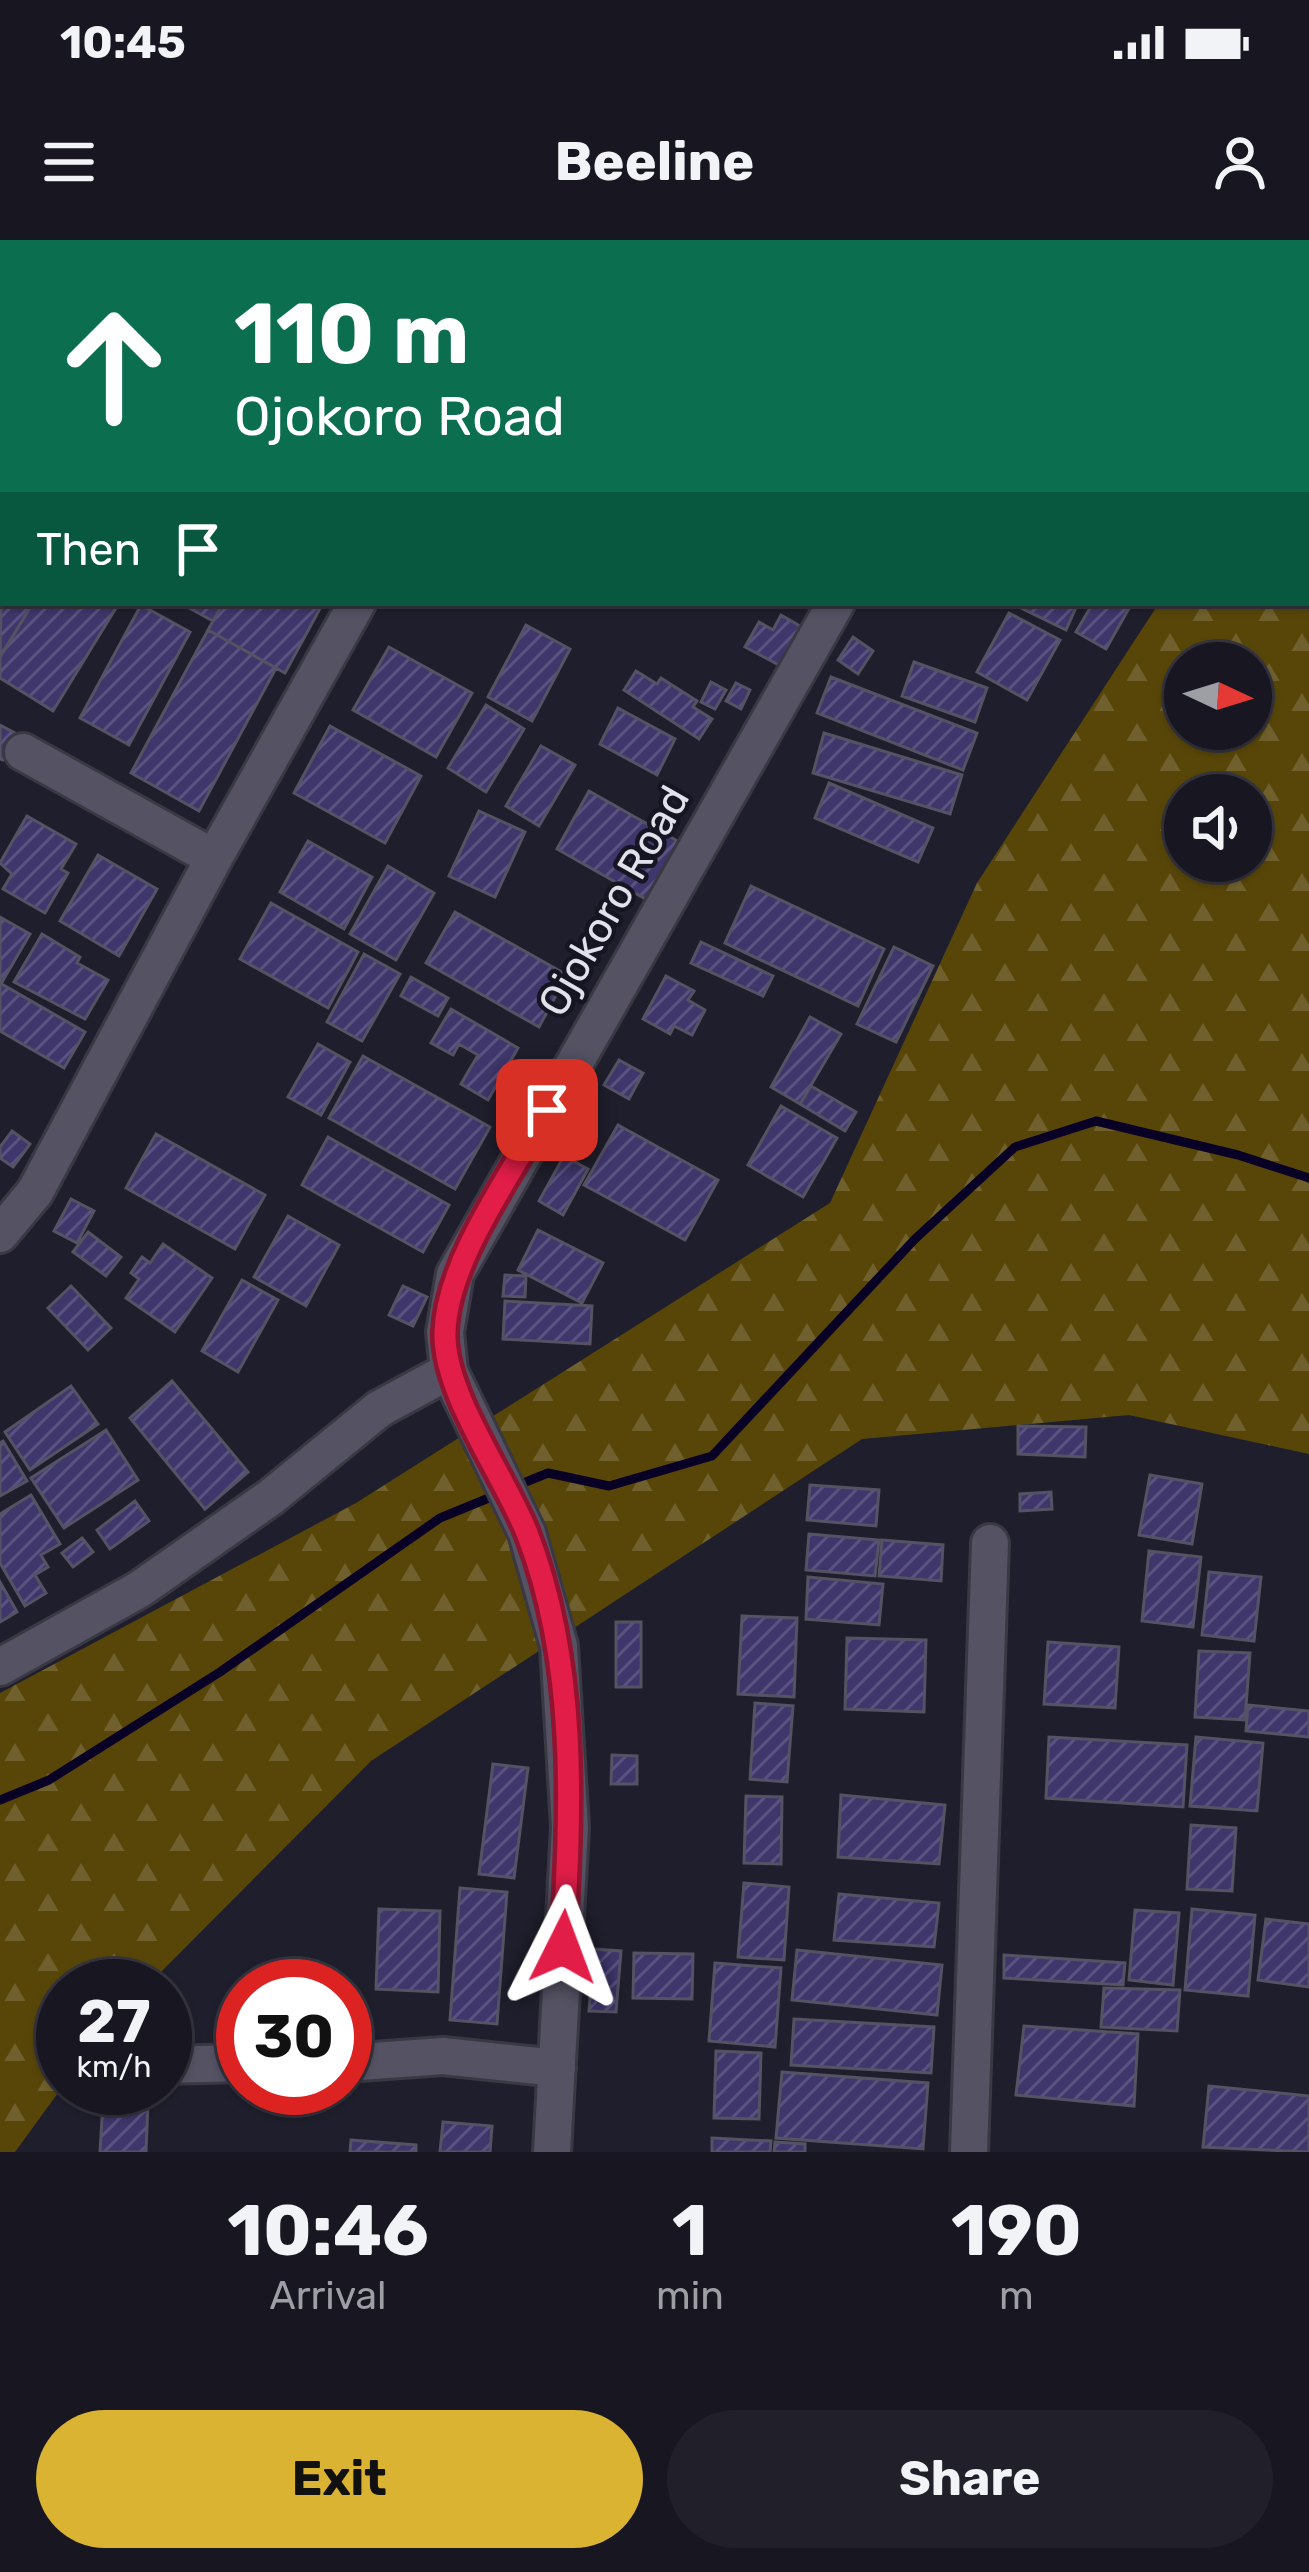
<!DOCTYPE html>
<html lang="en">
<head>
<meta charset="utf-8">
<style>
	body { margin:0; font-family:Rubik,sans-serif; background:#201f2a; color:#f1f3f6; height:100vh; display:flex; flex-direction:column; font-size:45px; white-space:nowrap }
	* { box-sizing:border-box; margin:0 }
	p { font-size:39px; color:#9e9fa5 }
	.icon { flex:none; width:66px; height:66px; fill:none; stroke:currentColor; stroke-width:2; stroke-linecap:round; stroke-linejoin:round }
	.map { position:relative; height:1912px; overflow:hidden }
	.sheet { display:flex; flex-direction:column; background:#171621; flex:1 }
	.sheet>* { flex:none }
	.banner { position:absolute; left:0px; top:0px; width:1311px; height:366px; box-shadow:0 3px 9px #0004,0 0 0 3px #36353f; background:#0b6e4f; color:#fff; overflow:hidden }
	.needle { width:78px; rotate:94deg }
	.fabs { position:absolute; left:1164px; top:402px; display:grid; gap:24px }
	.fabs a { display:grid; place-items:center; width:108px; height:108px; border-radius:50%; background:#171621; box-shadow:0 3px 9px #0004,0 0 0 3px #36353f; font-size:60px }
	.speed { position:absolute; left:36px; top:1719px; display:flex; gap:24px; font-size:60px; font-weight:700; text-align:center }
	.speed>* { display:grid; place-content:center; width:156px; height:156px; border-radius:50%; background:#171621; box-shadow:0 3px 9px #0004,0 0 0 3px #36353f; line-height:1 }
	.speed small { font-size:30px; font-weight:400 }
	.speed .limit { border:18px solid #d22; background:#fff; color:#111 }
	.pin { position:absolute; display:grid; place-items:center; width:102px; height:102px; color:#fff; margin:-51px; border-radius:24px; box-shadow:0 6px 18px #0006 }
	.me { position:absolute; width:132px; margin:-66px; rotate:3deg; stroke-linejoin:round; filter:drop-shadow(0 0 9px #0008) }
	.turn { display:flex; align-items:center; gap:42px; height:252px; padding:0 36px; font-size:54px }
	.turn .icon { width:156px; height:156px; stroke-width:2.5 }
	.turn b { display:block; font-size:84px; line-height:102px }
	.then { display:flex; align-items:center; height:114px; padding:0 36px; background:#0003; gap:24px; font-size:45px }
	.eta { display:flex; justify-content:space-evenly; align-items:center; height:204px; text-align:center }
	.eta b { font-size:72px; font-weight:700; line-height:84px }
	.primary-button { display:flex; gap:24px; margin-top:auto; padding:24px 36px }
	.primary-button a { flex:1; height:138px; border-radius:72px; background:#dab333; color:#111; font-size:48px; font-weight:700; line-height:138px; text-align:center }
	.primary-button a+a { background:#201f2a; color:#f1f3f6 }
	.status { display:flex; justify-content:space-between; align-items:center; height:84px; padding:0 60px; background:#171621; direction:ltr }
	.status svg { height:33px; fill:currentColor }
	header { display:flex; justify-content:space-between; align-items:center; height:156px; padding:0 36px; background:#171621; font-size:54px; font-weight:700 }
	.map>svg:first-child { display:block }
</style>
</head>
<body>
<div class="status"><b>10:45</b><svg viewBox="0 0 49 12"><path d="M0 12V9h3v3zM5 12V6h3v6zM10 12V3h3v9zM15 12V0h3v12zM26 1h20v11H26zM47 4h2v5h-2z"/></svg></div>
<header><svg class="icon" aria-label="menu" viewBox="0 0 24 24"><path d="M4 6h16M4 12h16M4 18h16"/></svg>Beeline<svg class="icon" aria-label="person" viewBox="0 0 24 24"><circle cx="12" cy="8" r="4"/><path d="M4 21q1-7 8-7t8 7"/></svg></header>
<div class="map">
<svg width="1309" height="1912" viewBox="0 0 1309 1912">
	<defs>
		<pattern id="forest-firs" width="22" height="20" patternUnits="userSpaceOnUse" patternTransform="scale(3)"><rect width="22" height="20" fill="#584609"/><path d="M5 1l3.5 6h-7zM16 11l3.5 6h-7z" fill="#70602d"/></pattern>
		<pattern id="building-hatch" width="6" height="6" patternUnits="userSpaceOnUse" patternTransform="scale(3)"><rect width="6" height="6" fill="#3f366b"/><path d="M-1 1l2-2M0 6l6-6M5 7l2-2" fill="none" stroke="#5a5380"/></pattern>
	</defs>
	<rect width="100%" height="100%" fill="#1f1e2c"/>
	<!-- forest -->
	<path fill="url(#forest-firs)" fill-rule="evenodd" d="M 1309,179 L 1309,1214 L 1129,1175 L 862,1199 L 371,1521 L 147,1746 L 63,1746 L 63,1846 L 15,1912 L 0,1912 L 0,1453 L 356,1263 L 830,963 L 977,643 L 1159,363 L 1308,363 ZM 1185,423 L 1251,423 L 1251,489 L 1185,489 ZM 1185,555 L 1251,555 L 1251,621 L 1185,621 Z"/>
	<g fill="none" stroke-linecap="round" stroke-linejoin="round">
		<!-- stream -->
		<path stroke="#090026" stroke-width="9" d="M 516,1246 L 548,1233 L 609,1246 L 712,1216 L 915,999 L 1015,907 L 1096,881 L 1238,915 L 1309,938
			M 0,1560 L 49,1540 L 220,1432 L 440,1278 L 501,1253"/>
	</g>
	<!-- building -->
	<path fill="url(#building-hatch)" stroke="#545263" stroke-width="3" d="M 0,0 L 53,0 L 3,3 L 3,55 Z
		M 155,0 L 308,0 L 306,3 Z
		M 704,0 L 834,0 L 832,3 Z
		M 844,0 L 962,0 L 966,3 L 842,3 Z
		M 3,273 L 3,363 L 33,363 L 0,417 Z
		M 33,363 L 119,363 L 53,471 L 0,438 L 0,417 Z
		M 180,363 L 223,363 L 213,381 Z
		M 223,363 L 323,363 L 285,433 L 208,390 Z
		M 1021,363 L 1078,363 L 1066,390 L 1019,367 Z
		M 1093,363 L 1132,363 L 1106,409 L 1076,392 Z
		M 141,365 L 190,392 L 129,505 L 80,478 Z
		M 1009,373 L 1060,400 L 1027,460 L 977,432 Z
		M 781,375 L 800,386 L 779,425 L 745,407 L 759,382 L 773,390 Z
		M 526,385 L 570,409 L 532,481 L 488,457 Z
		M 208,390 L 276,428 L 199,571 L 131,533 Z
		M 853,397 L 873,411 L 858,434 L 838,420 Z
		M 389,407 L 472,453 L 436,517 L 353,470 Z
		M 914,422 L 987,448 L 975,482 L 902,456 Z
		M 636,431 L 657,444 L 661,438 L 697,461 L 693,467 L 712,479 L 699,499 L 624,450 Z
		M 831,437 L 977,493 L 963,530 L 817,473 Z
		M 711,442 L 726,450 L 715,469 L 701,462 Z
		M 736,443 L 750,450 L 741,469 L 726,461 Z
		M 486,465 L 524,489 L 486,552 L 448,528 Z
		M 618,468 L 675,499 L 657,535 L 600,504 Z
		M 0,485 L 17,494 L 3,520 L 0,519 Z
		M 330,486 L 421,536 L 385,603 L 294,553 Z
		M 824,493 L 962,535 L 950,574 L 813,533 Z
		M 541,506 L 575,525 L 539,586 L 506,566 Z
		M 829,543 L 933,588 L 918,622 L 815,578 Z
		M 589,551 L 681,603 L 649,661 L 557,609 Z
		M 479,571 L 525,592 L 495,657 L 449,636 Z
		M 27,576 L 76,604 L 61,629 L 68,633 L 45,673 L 3,649 L 12,634 L 0,623 Z
		M 308,601 L 372,637 L 344,689 L 280,652 Z
		M 98,615 L 157,649 L 119,716 L 60,681 Z
		M 388,626 L 434,653 L 396,720 L 350,694 Z
		M 751,646 L 884,709 L 858,766 L 725,703 Z
		M 271,663 L 358,712 L 328,768 L 240,719 Z
		M 455,672 L 567,735 L 539,787 L 426,723 Z
		M 0,677 L 30,694 L 2,742 L 0,741 Z
		M 42,694 L 80,717 L 77,723 L 108,740 L 85,779 L 14,742 Z
		M 701,702 L 773,736 L 763,756 L 691,723 Z
		M 894,707 L 933,726 L 896,802 L 857,784 Z
		M 364,714 L 400,734 L 362,801 L 327,782 Z
		M 666,736 L 694,751 L 688,760 L 705,770 L 692,795 L 674,786 L 670,794 L 643,779 Z
		M 411,737 L 448,758 L 438,776 L 401,756 Z
		M 0,743 L 85,792 L 64,828 L 0,791 Z
		M 451,769 L 518,808 L 488,860 L 461,844 L 478,815 L 459,804 L 453,815 L 431,803 Z
		M 810,777 L 841,794 L 800,864 L 771,847 Z
		M 318,804 L 350,822 L 321,875 L 288,857 Z
		M 363,816 L 490,887 L 455,949 L 329,878 Z
		M 619,820 L 643,833 L 629,859 L 604,845 Z
		M 811,846 L 856,872 L 845,891 L 800,864 Z
		M 781,866 L 837,898 L 803,957 L 748,925 Z
		M 618,885 L 718,940 L 685,1000 L 584,945 Z
		M 12,891 L 30,904 L 13,927 L 0,918 L 0,907 Z
		M 156,894 L 265,955 L 235,1009 L 126,948 Z
		M 328,897 L 449,965 L 423,1012 L 302,945 Z
		M 564,916 L 588,929 L 563,975 L 539,961 Z
		M 71,959 L 94,971 L 77,1003 L 54,991 Z
		M 288,976 L 339,1005 L 306,1066 L 254,1037 Z
		M 538,990 L 603,1023 L 582,1063 L 518,1030 Z
		M 88,992 L 121,1017 L 106,1036 L 73,1012 Z
		M 163,1004 L 212,1038 L 175,1092 L 126,1058 L 139,1039 L 131,1033 L 142,1017 L 150,1023 Z
		M 505,1035 L 526,1036 L 525,1057 L 503,1056 Z
		M 242,1040 L 278,1060 L 238,1132 L 202,1111 Z
		M 71,1046 L 111,1088 L 88,1110 L 48,1068 Z
		M 403,1046 L 427,1057 L 413,1086 L 389,1075 Z
		M 505,1061 L 592,1066 L 590,1104 L 503,1099 Z
		M 172,1141 L 248,1232 L 205,1269 L 130,1178 Z
		M 71,1146 L 98,1184 L 30,1230 L 5,1192 Z
		M 1018,1186 L 1086,1187 L 1085,1217 L 1018,1214 Z
		M 106,1190 L 138,1240 L 64,1288 L 31,1238 Z
		M 3,1201 L 27,1241 L 0,1256 L 0,1203 Z
		M 1150,1235 L 1202,1244 L 1192,1304 L 1139,1295 Z
		M 810,1245 L 879,1250 L 876,1286 L 807,1280 Z
		M 1051,1252 L 1052,1269 L 1020,1271 L 1020,1254 Z
		M 31,1255 L 60,1304 L 41,1315 L 48,1327 L 35,1335 L 46,1353 L 25,1366 L 0,1323 L 0,1274 Z
		M 135,1261 L 149,1281 L 110,1309 L 97,1290 Z
		M 809,1294 L 879,1300 L 875,1336 L 806,1330 Z
		M 82,1298 L 93,1312 L 73,1327 L 62,1313 Z
		M 882,1300 L 943,1305 L 941,1341 L 879,1336 Z
		M 1149,1311 L 1201,1317 L 1193,1387 L 1142,1381 Z
		M 1209,1332 L 1261,1337 L 1254,1401 L 1202,1395 Z
		M 808,1337 L 883,1344 L 879,1385 L 806,1379 Z
		M 0,1342 L 17,1372 L 0,1382 Z
		M 742,1376 L 797,1378 L 794,1457 L 738,1454 Z
		M 616,1382 L 641,1382 L 641,1447 L 616,1447 Z
		M 847,1398 L 926,1400 L 924,1472 L 845,1469 Z
		M 1048,1402 L 1119,1407 L 1115,1468 L 1044,1464 Z
		M 1199,1411 L 1250,1413 L 1245,1480 L 1195,1477 Z
		M 755,1463 L 793,1466 L 787,1542 L 750,1539 Z
		M 1248,1465 L 1309,1471 L 1309,1497 L 1246,1491 Z
		M 1049,1497 L 1187,1505 L 1183,1567 L 1046,1558 Z
		M 1196,1497 L 1263,1503 L 1257,1571 L 1190,1566 Z
		M 612,1515 L 637,1516 L 637,1544 L 611,1544 Z
		M 493,1524 L 528,1528 L 514,1638 L 479,1634 Z
		M 841,1555 L 945,1565 L 939,1624 L 838,1617 Z
		M 746,1556 L 782,1557 L 781,1624 L 744,1623 Z
		M 1191,1585 L 1236,1588 L 1232,1651 L 1187,1649 Z
		M 744,1643 L 789,1647 L 784,1720 L 738,1717 Z
		M 460,1648 L 507,1652 L 497,1784 L 450,1780 Z
		M 839,1654 L 939,1663 L 934,1707 L 834,1700 Z
		M 379,1669 L 440,1671 L 438,1752 L 376,1749 Z
		M 1192,1669 L 1255,1675 L 1248,1756 L 1185,1750 Z
		M 1135,1670 L 1179,1673 L 1173,1745 L 1129,1740 Z
		M 1266,1679 L 1309,1684 L 1309,1747 L 1258,1740 Z
		M 594,1709 L 621,1711 L 616,1772 L 589,1771 Z
		M 797,1710 L 942,1725 L 937,1775 L 792,1760 Z
		M 634,1713 L 693,1714 L 692,1759 L 633,1758 Z
		M 1004,1715 L 1125,1723 L 1123,1745 L 1004,1738 Z
		M 715,1723 L 781,1728 L 775,1807 L 709,1801 Z
		M 1104,1748 L 1180,1750 L 1177,1791 L 1101,1787 Z
		M 794,1779 L 934,1787 L 931,1833 L 791,1825 Z
		M 1024,1786 L 1138,1794 L 1134,1866 L 1016,1855 Z
		M 716,1811 L 761,1813 L 759,1879 L 714,1878 Z
		M 782,1832 L 928,1843 L 923,1909 L 776,1898 Z
		M 1209,1846 L 1309,1856 L 1309,1912 L 1203,1907 Z
		M 103,1861 L 148,1863 L 146,1912 L 100,1912 Z
		M 443,1882 L 492,1886 L 490,1912 L 440,1912 Z
		M 712,1898 L 771,1901 L 770,1912 L 712,1912 Z
		M 351,1900 L 416,1905 L 416,1912 L 350,1912 Z
		M 775,1902 L 805,1904 L 805,1912 L 774,1912 Z"/>
	<g fill="none" stroke-linecap="round" stroke-linejoin="round">
		<defs>
			<path id="minor" d="M 91,3 L 93,0
				M 559,3 L 561,0
				M 1027,3 L 1028,0
				M 0,160 L 3,154
				M 23,512 L 214,618
				M 0,994 L 35,952 L 214,618 L 357,363
				M 0,1427 L 140,1349 L 271,1257 L 379,1169 L 449,1131
				M 345,1823 L 443,1816 L 557,1828
				M 165,1825 L 243,1823
				M 552,1912 L 570,1587 L 559,1406 L 527,1293 L 449,1131 L 445,1092 L 455,1034 L 836,363
				M 969,1912 L 990,1303"/>
		</defs>
		<!-- minor casing -->
		<use href="#minor" stroke="#393843" stroke-width="42"/>
		<!-- minor -->
		<use href="#minor" stroke="#545263" stroke-width="36"/>
	</g>
	<g fill="none" stroke-linecap="round" stroke-linejoin="round">
		<defs>
			<path id="route" d="M 547,870 C 512,933 447,1021 445,1092 C 443,1153 504,1235 527,1293 C 578,1424 571,1569 563,1707"/>
		</defs>
		<!-- route casing -->
		<use href="#route" stroke="#92132f" stroke-width="30"/>
		<!-- route -->
		<use href="#route" stroke="#e11d48" stroke-width="21"/>
	</g>
	<g text-anchor="middle" dominant-baseline="central" stroke-width="9" stroke-linejoin="round" paint-order="stroke">
		<!-- street labels -->
		<g font-size="42" fill="#e2e1eb" stroke="#161522">
			<text transform="translate(614 661) rotate(-60)">Ojokoro Road</text>
		</g>
	</g>
</svg>
<div class="fabs">
<a><svg class="needle" viewBox="-14 -14 28 28"><path d="M0-13l5 13h-10z" fill="#e53935"/><path d="M0 13l5-13h-10z" fill="#9e9fa5"/></svg></a>
<a><svg class="icon" aria-label="sound" viewBox="0 0 24 24"><path d="M4 9h4l5-4v14l-5-4H4zM17 9q2 3 0 6"/></svg></a>
</div>
<div class="speed"><div>27<small>km/h</small></div><div class="limit">30</div></div>
<div class="pin" style="left:547px;top:870px;background:#d93025"><svg class="icon" aria-label="arrive" viewBox="0 0 24 24"><path d="M6 21V4h12l-3 4 3 4H6"/></svg></div>
<svg class="me" style="left:563px;top:1707px" viewBox="-20 -20 40 40"><path d="M0-17L14 15 0 8-14 15z" fill="#e11d48" stroke="#fff" stroke-width="4"/></svg>
<div class="banner">
<div class="turn"><svg class="icon" aria-label="ahead" viewBox="0 0 24 24"><path d="M12 20V5M6 11l6-6 6 6"/></svg><div><b>110 m</b>Ojokoro Road</div></div>
<div class="then">Then<svg class="icon" aria-label="arrive" viewBox="0 0 24 24"><path d="M6 21V4h12l-3 4 3 4H6"/></svg></div>
</div>
</div>
<section class="sheet">
<div class="eta">
<div><b>10:46</b><p>Arrival</p></div>
<div><b>1</b><p>min</p></div>
<div><b>190</b><p>m</p></div>
</div>
<div class="primary-button"><a>Exit</a><a>Share</a></div>
</section>
</body>
</html>
